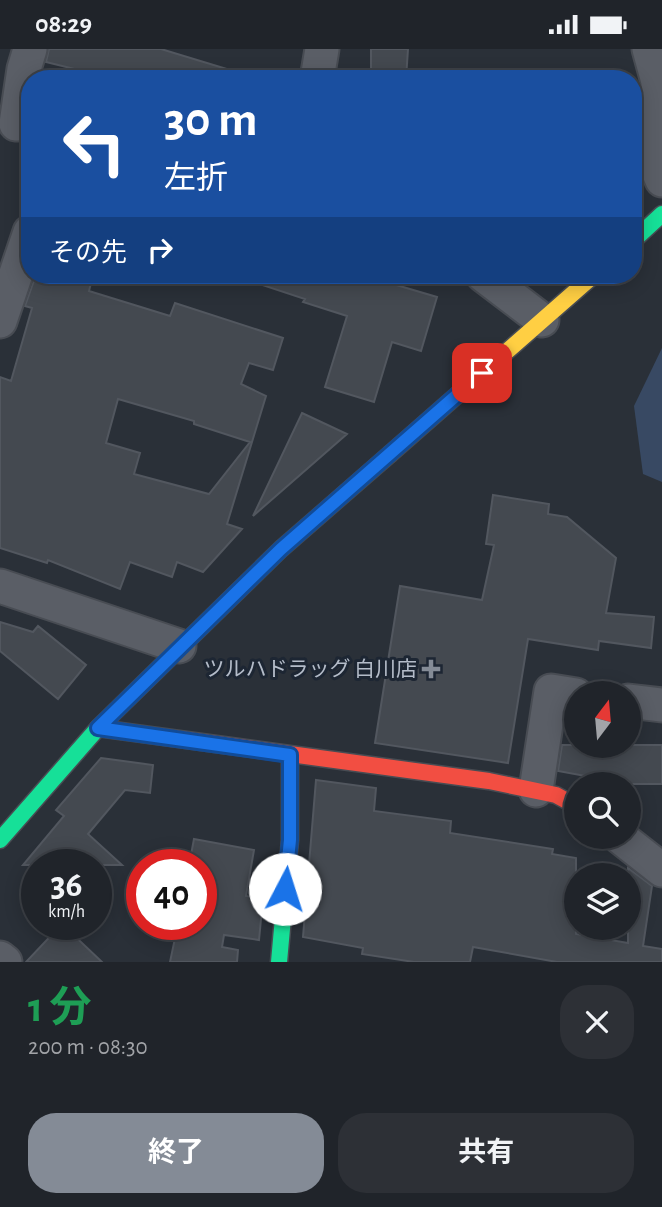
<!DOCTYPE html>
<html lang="ja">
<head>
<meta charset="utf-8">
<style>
	body { margin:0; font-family:"Alegreya Sans","Noto Sans JP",sans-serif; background:#2d3036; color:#f1f3f6; height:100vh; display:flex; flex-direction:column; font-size:26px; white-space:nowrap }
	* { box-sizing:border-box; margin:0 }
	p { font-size:23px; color:#a2a4a8 }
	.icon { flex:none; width:38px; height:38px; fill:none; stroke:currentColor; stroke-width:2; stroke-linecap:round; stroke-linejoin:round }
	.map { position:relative; height:913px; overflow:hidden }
	.sheet { display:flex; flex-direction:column; background:#20242a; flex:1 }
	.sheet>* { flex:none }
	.hud { position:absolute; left:21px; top:21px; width:621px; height:214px; border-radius:28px; box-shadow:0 4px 18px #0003,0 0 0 2px #3d4147; background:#1a4fa0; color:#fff; overflow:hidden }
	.needle { width:46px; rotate:16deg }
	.tools { position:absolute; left:564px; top:632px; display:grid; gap:14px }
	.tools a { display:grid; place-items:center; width:77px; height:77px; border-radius:50%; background:#20242a; box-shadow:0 4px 18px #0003,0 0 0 2px #3d4147; font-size:35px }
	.speed { position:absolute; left:21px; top:800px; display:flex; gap:14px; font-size:35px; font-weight:700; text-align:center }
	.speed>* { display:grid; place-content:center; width:91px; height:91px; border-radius:50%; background:#20242a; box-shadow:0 4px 18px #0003,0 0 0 2px #3d4147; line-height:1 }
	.speed small { font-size:18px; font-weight:400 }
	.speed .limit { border:10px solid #d22; background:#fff; color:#111 }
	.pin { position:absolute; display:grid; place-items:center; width:60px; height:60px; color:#fff; margin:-30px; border-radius:14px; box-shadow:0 4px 10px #0006 }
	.me { position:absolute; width:77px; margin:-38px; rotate:5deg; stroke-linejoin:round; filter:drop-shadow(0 0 5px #0008) }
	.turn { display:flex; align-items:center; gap:24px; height:147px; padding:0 28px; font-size:32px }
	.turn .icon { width:91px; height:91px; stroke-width:2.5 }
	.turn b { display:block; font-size:49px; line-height:60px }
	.then { display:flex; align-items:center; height:66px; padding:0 28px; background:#0003; gap:14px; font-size:26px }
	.round { display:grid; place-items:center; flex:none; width:74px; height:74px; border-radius:28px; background:#2d3036 }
	.headline { display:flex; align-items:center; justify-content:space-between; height:119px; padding:0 28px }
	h1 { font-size:42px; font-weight:700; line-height:52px; color:#1e9e55 }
	.cta { display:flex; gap:14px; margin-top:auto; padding:14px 28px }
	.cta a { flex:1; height:80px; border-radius:28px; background:#848b96; color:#fff; font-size:28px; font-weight:700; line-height:80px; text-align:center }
	.cta a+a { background:#2d3036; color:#f1f3f6 }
	.status { display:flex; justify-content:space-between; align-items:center; height:49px; padding:0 35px; background:#20242a; direction:ltr }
	.status svg { height:19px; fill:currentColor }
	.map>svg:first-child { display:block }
</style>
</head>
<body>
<div class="status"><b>08:29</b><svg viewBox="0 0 49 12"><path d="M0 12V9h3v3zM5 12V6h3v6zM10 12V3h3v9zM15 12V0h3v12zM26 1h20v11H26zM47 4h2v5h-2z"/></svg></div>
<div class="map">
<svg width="662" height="913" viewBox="0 0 662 913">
	<rect width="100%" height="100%" fill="#2a3038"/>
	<!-- water -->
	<path fill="#384963" d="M 662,299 L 662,433 L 643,425 L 634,357 Z"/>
	<!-- building -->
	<path fill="#444950" stroke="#52575f" stroke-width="2" fill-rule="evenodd" d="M 49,0 L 161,0 L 240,24 L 240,30 L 131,30 L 108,23 L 107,28 L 46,13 Z
		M 371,0 L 408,0 L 406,30 L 371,24 Z
		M 36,226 L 78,226 L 92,230 L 89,242 L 170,267 L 175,254 L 283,289 L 273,321 L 249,314 L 241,335 L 266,347 L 227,475 L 242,480 L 203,523 L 177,513 L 172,528 L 130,513 L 120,540 L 48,511 L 47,514 L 0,499 L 0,328 L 11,332 L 32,259 L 25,257 ZM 118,350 L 194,372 L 194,375 L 250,393 L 209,445 L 134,425 L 140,404 L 106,394 Z
		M 245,226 L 377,226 L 376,230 L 437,248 L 421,302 L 392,293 L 374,353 L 325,338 L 347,267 L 303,253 L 305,250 L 244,230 Z
		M 302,364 L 347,385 L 253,467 Z
		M 493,446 L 549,455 L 548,465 L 567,468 L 616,509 L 606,564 L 654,568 L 651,599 L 599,592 L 598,601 L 528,590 L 508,714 L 375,694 L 400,537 L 482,551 L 494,496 L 486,495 Z
		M 0,573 L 33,583 L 38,577 L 86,616 L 58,650 L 0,602 Z
		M 562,696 L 662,696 L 662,735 L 589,735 L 591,728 L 558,722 Z
		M 101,709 L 153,716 L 150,744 L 125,741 L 88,785 L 122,816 L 23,816 L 64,767 L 56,761 Z
		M 316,731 L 376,739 L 374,762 L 451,772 L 450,784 L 553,800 L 552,805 L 576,809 L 576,885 L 628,894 L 628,819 L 652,837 L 643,897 L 662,900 L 662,913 L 557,913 L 473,898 L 470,913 L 414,913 L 362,905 L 363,899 L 303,888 Z
		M 194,790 L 254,801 L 246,847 L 263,849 L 259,891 L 224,886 L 222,898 L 238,901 L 237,913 L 170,913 L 178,875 L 201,875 L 201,816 L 189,816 Z
		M 62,875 L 102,913 L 26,913 Z"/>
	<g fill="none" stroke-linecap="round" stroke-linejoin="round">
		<defs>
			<path id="street" d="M 649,0 L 658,33 L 656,117 L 662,131
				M 317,30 L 322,0
				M 16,75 L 24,20 L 30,0
				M 483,226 L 542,271
				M 0,272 L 30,183
				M 0,537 L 179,597
				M 628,652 L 662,656
				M 536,741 L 551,642 L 576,646
				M 620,788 L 662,821
				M 0,909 L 5,913"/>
			<path id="fast" d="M 634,191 L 662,165
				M 0,791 L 98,679 L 281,500 L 390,405
				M 279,913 L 290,791 L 290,706"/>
			<path id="slow" d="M 390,405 L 594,226"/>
			<path id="jam" d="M 98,679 L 489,732 L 556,746 L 576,757"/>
		</defs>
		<!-- street casing -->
		<use href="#street" stroke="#484c53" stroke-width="37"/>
		<!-- fast casing -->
		<use href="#fast" stroke="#484c53" stroke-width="19"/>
		<!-- slow casing -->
		<use href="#slow" stroke="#484c53" stroke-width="19"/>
		<!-- jam casing -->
		<use href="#jam" stroke="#484c53" stroke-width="19"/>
		<!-- street -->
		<use href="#street" stroke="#5a5e66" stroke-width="33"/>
		<!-- fast -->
		<use href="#fast" stroke="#16e098" stroke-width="16"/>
		<!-- slow -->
		<use href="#slow" stroke="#ffcf43" stroke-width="16"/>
		<!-- jam -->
		<use href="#jam" stroke="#f24e42" stroke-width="16"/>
	</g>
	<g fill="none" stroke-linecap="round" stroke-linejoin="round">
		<defs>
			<path id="route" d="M 285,840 L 290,791 L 290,706 L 98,679 L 281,500 L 482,324"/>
		</defs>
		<!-- route casing -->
		<use href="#route" stroke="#114b97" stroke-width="18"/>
		<!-- route -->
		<use href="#route" stroke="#1a73e8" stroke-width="12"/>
	</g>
	<!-- markers -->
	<path fill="#848b96" stroke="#1d2633" stroke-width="2.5" d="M427.5 609.5h7v7h7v7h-7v7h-7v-7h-7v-7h7z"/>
	<g text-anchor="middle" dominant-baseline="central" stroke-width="6" stroke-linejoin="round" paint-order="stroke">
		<!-- poi labels -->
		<g font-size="21" fill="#b4bcc9" stroke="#1d2633" text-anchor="end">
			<text x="417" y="620">ツルハドラッグ 白川店</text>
		</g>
	</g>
</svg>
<div class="tools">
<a><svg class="needle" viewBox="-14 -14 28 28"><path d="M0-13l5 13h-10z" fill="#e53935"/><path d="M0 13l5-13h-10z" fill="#a2a4a8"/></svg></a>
<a><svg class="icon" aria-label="search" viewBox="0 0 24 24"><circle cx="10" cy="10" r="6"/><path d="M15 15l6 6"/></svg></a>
<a><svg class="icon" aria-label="layers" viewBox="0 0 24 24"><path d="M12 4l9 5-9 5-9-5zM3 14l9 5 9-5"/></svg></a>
</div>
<div class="speed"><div>36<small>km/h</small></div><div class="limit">40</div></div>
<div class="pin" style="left:482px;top:324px;background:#d93025"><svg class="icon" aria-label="arrive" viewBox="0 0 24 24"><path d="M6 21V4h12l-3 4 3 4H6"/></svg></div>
<svg class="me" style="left:285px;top:840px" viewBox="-20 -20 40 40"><circle r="19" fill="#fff"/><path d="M0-13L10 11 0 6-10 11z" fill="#1a73e8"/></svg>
<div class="hud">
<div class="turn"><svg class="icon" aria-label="left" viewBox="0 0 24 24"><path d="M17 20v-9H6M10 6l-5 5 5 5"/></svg><div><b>30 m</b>左折</div></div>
<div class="then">その先<svg class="icon" aria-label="right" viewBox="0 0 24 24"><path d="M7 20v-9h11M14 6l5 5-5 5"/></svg></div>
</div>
</div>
<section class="sheet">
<div class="headline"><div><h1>1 分</h1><p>200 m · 08:30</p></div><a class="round"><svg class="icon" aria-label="close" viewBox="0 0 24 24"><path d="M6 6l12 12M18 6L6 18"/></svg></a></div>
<div class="cta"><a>終了</a><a>共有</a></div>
</section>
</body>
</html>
